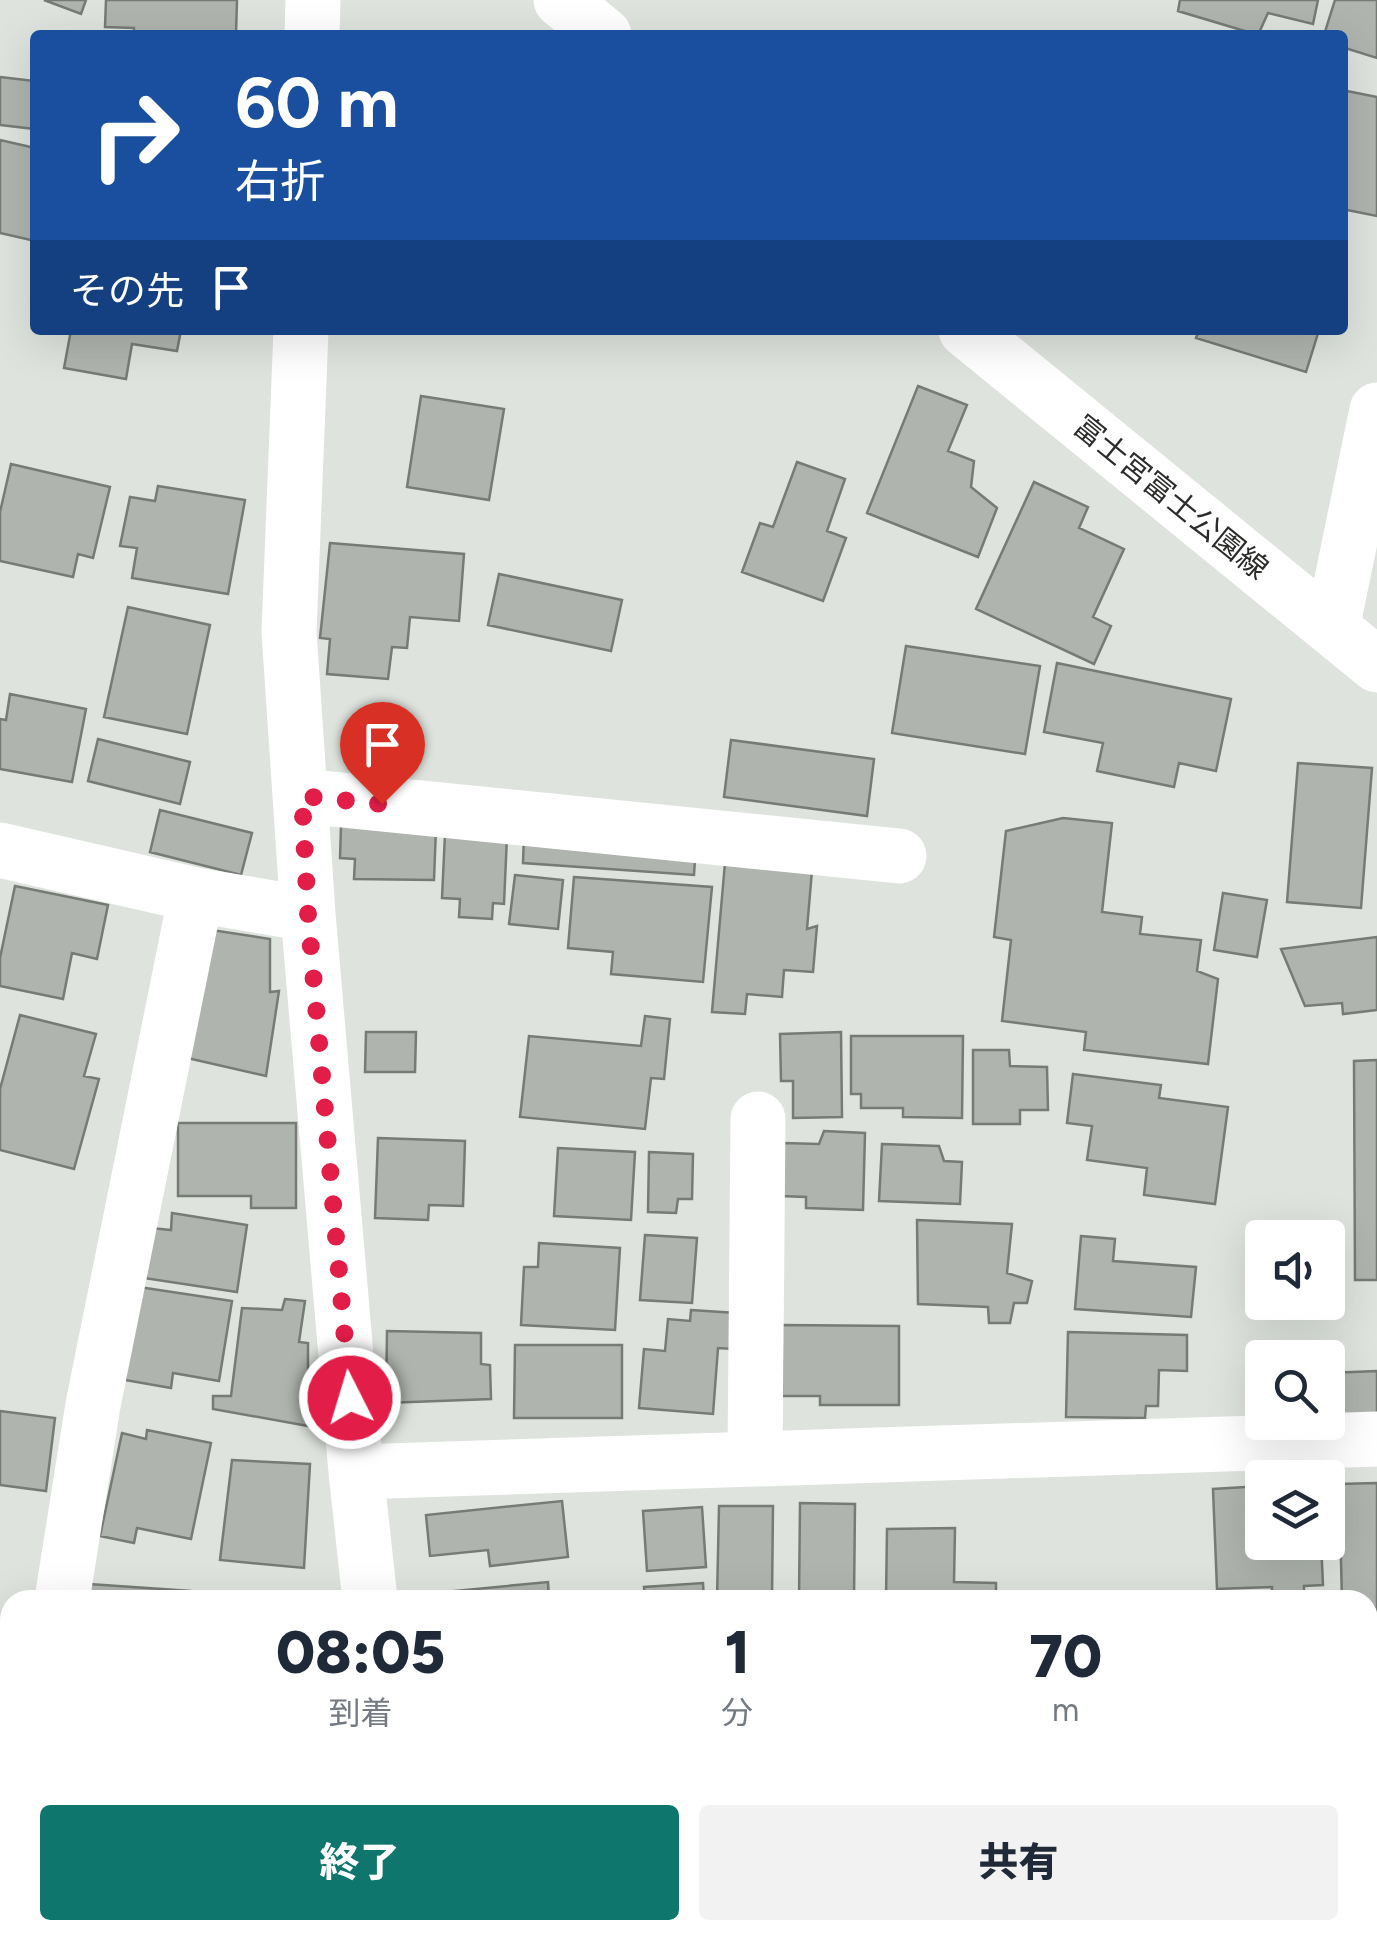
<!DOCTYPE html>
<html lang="ja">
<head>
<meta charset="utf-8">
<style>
	body { margin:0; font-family:Figtree,"Noto Sans JP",sans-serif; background:#f2f2f3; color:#1f2937; height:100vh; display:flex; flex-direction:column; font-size:38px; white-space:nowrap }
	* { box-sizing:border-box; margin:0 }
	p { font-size:32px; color:#747a83 }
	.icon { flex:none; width:55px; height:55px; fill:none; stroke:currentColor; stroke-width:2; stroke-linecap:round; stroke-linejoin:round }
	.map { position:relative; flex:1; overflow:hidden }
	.sheet { position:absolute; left:0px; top:1590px; width:1378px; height:350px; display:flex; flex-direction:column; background:#fff; border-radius:30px 30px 0 0; box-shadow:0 10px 40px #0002 }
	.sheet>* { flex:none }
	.top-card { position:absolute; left:30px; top:30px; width:1318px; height:305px; border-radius:10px; box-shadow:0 10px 40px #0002; background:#1a4fa0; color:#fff; overflow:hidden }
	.fabs { position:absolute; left:1245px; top:1220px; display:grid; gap:20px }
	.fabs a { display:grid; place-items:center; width:100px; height:100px; border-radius:10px; background:#fff; box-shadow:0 10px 40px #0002; font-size:50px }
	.pin { position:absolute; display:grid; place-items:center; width:85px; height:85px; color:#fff; margin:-102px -42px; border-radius:50% 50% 50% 0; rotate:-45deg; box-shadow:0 0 10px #0007 }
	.pin .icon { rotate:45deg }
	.me { position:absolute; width:110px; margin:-55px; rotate:355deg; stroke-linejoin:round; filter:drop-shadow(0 0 8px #0008) }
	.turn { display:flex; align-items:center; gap:35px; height:210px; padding:0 40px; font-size:45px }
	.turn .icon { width:130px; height:130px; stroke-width:2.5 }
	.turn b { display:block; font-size:70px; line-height:85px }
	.then { display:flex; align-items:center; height:95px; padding:0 40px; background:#0003; gap:20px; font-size:38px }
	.eta { display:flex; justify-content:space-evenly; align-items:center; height:170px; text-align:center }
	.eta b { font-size:60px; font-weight:800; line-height:70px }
	.cta { display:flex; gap:20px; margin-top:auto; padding:20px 40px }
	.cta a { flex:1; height:115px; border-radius:10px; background:#0f766e; color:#fff; font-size:40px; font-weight:800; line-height:115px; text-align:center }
	.cta a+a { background:#f2f2f3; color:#1f2937 }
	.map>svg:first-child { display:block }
</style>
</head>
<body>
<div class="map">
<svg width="1377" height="1940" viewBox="0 0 1377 1940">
	<rect width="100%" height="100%" fill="#dee4dd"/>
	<!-- building -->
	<path fill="#afb5ae" stroke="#767b75" stroke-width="2.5" d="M 44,0 L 86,0 L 81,14 Z
		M 106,0 L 237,0 L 236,35 L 134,35 L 134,28 L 105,27 Z
		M 1180,0 L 1318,0 L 1313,24 L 1268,13 L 1258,35 L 1178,11 Z
		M 1335,0 L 1377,0 L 1377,58 L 1342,47 L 1342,35 L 1324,35 Z
		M 0,77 L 35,81 L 35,129 L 0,125 Z
		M 1342,90 L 1377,97 L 1377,216 L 1342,209 Z
		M 0,140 L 35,148 L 35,241 L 0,233 Z
		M 71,330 L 181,330 L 177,351 L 132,344 L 126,379 L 64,368 Z
		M 1199,330 L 1319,330 L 1306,372 L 1196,338 Z
		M 918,386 L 967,405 L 948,451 L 974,461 L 971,487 L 997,508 L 978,557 L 867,513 Z
		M 421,396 L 504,409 L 489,500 L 407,487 Z
		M 797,462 L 845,479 L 827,531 L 846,538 L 823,601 L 742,572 L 760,523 L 773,527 Z
		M 11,464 L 110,487 L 93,558 L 78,554 L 73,577 L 0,561 L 0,512 Z
		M 1034,482 L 1088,507 L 1079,528 L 1124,549 L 1093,617 L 1111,626 L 1094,664 L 976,609 Z
		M 158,486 L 245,500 L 228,594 L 132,578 L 137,548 L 120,546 L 130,497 L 155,501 Z
		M 330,543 L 464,554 L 459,621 L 410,617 L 407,648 L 392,647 L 388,679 L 327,674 L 330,639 L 320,638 Z
		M 499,574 L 622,600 L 611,651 L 488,625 Z
		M 128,607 L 210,625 L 187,734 L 104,717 Z
		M 906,646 L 1040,666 L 1025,754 L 892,733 Z
		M 1057,663 L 1231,699 L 1216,771 L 1179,763 L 1174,787 L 1097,771 L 1103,743 L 1044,732 Z
		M 10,694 L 86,709 L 72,782 L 0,769 L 0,719 L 6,720 Z
		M 98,739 L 190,762 L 180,804 L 88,781 Z
		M 731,740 L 874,759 L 867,816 L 724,797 Z
		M 1298,763 L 1372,768 L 1361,908 L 1287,902 Z
		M 160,810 L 252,833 L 241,875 L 150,852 Z
		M 1063,818 L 1112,823 L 1102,912 L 1142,917 L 1140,934 L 1201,940 L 1197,971 L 1218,979 L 1208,1064 L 1084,1050 L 1086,1032 L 1002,1021 L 1011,940 L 994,937 L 1006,831 Z
		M 341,826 L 436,828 L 434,880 L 354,879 L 355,859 L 340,858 Z
		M 524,833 L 696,845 L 694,875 L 523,863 Z
		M 445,834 L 507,836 L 504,904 L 493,903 L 492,919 L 459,917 L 460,899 L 442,898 Z
		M 726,851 L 813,859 L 807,929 L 817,926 L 813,972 L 784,970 L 782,997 L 747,994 L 745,1014 L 712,1012 Z
		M 515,875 L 563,880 L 558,929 L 509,924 Z
		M 574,877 L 712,887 L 703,982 L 611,974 L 613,952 L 568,948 Z
		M 15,886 L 108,905 L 97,959 L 72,953 L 63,999 L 0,986 L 0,958 Z
		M 1223,893 L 1267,900 L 1257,957 L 1214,950 Z
		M 205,929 L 270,939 L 270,992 L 279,991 L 266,1076 L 183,1057 Z
		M 1377,937 L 1377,1010 L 1343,1014 L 1342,1003 L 1305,1006 L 1281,949 Z
		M 20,1015 L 96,1034 L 84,1076 L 99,1079 L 74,1169 L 0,1150 L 0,1089 Z
		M 645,1016 L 670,1019 L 664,1079 L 651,1078 L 645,1129 L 520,1117 L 529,1036 L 641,1046 Z
		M 366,1032 L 416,1032 L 415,1072 L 365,1072 Z
		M 841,1032 L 842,1117 L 793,1118 L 793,1081 L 781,1081 L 780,1034 Z
		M 851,1036 L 963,1036 L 962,1118 L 903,1117 L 903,1108 L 861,1108 L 861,1094 L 851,1094 Z
		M 973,1050 L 1009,1050 L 1010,1066 L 1047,1067 L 1048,1110 L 1020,1110 L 1020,1124 L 973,1124 Z
		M 1377,1060 L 1377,1280 L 1355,1280 L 1354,1061 Z
		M 1073,1074 L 1161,1085 L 1159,1098 L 1228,1107 L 1215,1204 L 1144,1195 L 1147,1168 L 1087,1160 L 1092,1126 L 1067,1123 Z
		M 178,1123 L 296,1123 L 296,1208 L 251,1208 L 251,1196 L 178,1196 Z
		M 824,1131 L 865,1133 L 863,1210 L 806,1208 L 806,1197 L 781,1196 L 784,1143 L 819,1144 Z
		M 378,1138 L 465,1141 L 463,1206 L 429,1205 L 428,1220 L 375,1218 Z
		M 882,1144 L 939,1146 L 944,1161 L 962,1162 L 960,1204 L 879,1201 Z
		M 558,1148 L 635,1152 L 631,1220 L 554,1216 Z
		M 649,1152 L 693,1154 L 692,1199 L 678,1199 L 676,1213 L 648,1212 Z
		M 172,1213 L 247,1225 L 237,1292 L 144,1278 L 152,1228 L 171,1230 Z
		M 917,1220 L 1012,1224 L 1007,1273 L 1032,1281 L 1027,1303 L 1014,1303 L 1010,1323 L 989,1323 L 988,1307 L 918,1304 Z
		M 645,1235 L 697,1238 L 692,1303 L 640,1300 Z
		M 1081,1236 L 1115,1239 L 1113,1261 L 1196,1267 L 1191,1317 L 1075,1309 Z
		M 539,1243 L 620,1248 L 615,1330 L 521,1325 L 524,1267 L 538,1267 Z
		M 139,1287 L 232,1301 L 219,1381 L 173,1373 L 171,1388 L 125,1380 Z
		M 285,1299 L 305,1301 L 299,1342 L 308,1343 L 308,1426 L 213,1409 L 213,1396 L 231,1396 L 242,1308 L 282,1310 Z
		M 691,1310 L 736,1313 L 733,1349 L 718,1348 L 713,1414 L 639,1408 L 644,1349 L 665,1351 L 668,1319 L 690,1321 Z
		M 782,1325 L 899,1326 L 899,1405 L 820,1405 L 820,1396 L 782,1396 Z
		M 387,1331 L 481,1333 L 481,1364 L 490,1365 L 491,1399 L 386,1403 Z
		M 1068,1332 L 1187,1335 L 1187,1371 L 1159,1370 L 1158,1406 L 1146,1406 L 1145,1418 L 1066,1417 Z
		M 515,1345 L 622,1345 L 622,1418 L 514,1418 Z
		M 1377,1371 L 1377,1423 L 1328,1422 L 1328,1373 Z
		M 0,1411 L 55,1418 L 46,1491 L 0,1485 Z
		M 147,1430 L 211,1443 L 191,1539 L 137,1528 L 134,1543 L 100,1536 L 122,1433 L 146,1439 Z
		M 232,1460 L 310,1464 L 304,1568 L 220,1560 Z
		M 1377,1483 L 1377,1624 L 1368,1624 L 1368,1600 L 1342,1600 L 1339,1484 Z
		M 1262,1486 L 1262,1542 L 1321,1542 L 1323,1585 L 1304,1586 L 1304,1600 L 1272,1600 L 1272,1587 L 1217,1589 L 1213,1489 Z
		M 562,1501 L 568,1557 L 490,1566 L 488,1550 L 430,1556 L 426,1515 Z
		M 800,1503 L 855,1504 L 854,1600 L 799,1600 Z
		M 719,1506 L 773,1506 L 772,1600 L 717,1600 Z
		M 702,1507 L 706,1567 L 647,1571 L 643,1511 Z
		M 955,1528 L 954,1582 L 996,1583 L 996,1600 L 886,1600 L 887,1529 Z
		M 548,1582 L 549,1600 L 434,1600 L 433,1593 Z
		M 703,1583 L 704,1600 L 645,1600 L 644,1587 Z
		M 89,1584 L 190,1591 L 189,1600 L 88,1600 Z
		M 29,1930 L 159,1930 L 157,1940 L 28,1940 Z
		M 173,1930 L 264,1930 L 264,1940 L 174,1940 Z
		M 288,1930 L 353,1930 L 354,1940 L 289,1940 Z
		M 1158,1930 L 1288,1930 L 1291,1940 L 1161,1940 Z"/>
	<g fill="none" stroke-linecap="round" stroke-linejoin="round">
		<!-- street -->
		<path stroke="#fff" stroke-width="55" d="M 312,35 L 313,0
			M 301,330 L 289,632 L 308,914 L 356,1472 L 370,1600
			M 1332,628 L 1377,410
			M 302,796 L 899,856
			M 0,850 L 196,895 L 308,914
			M 755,1459 L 758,1119
			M 356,1472 L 1377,1439
			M 62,1600 L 93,1405 L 196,895
			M 407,1930 L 408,1940
			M 8,1940 L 10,1925"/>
		<!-- secondary -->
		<path stroke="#fff" stroke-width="55" d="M 561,0 L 604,35
			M 966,330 L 1377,665"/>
	</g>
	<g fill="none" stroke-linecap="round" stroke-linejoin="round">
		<!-- route -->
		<path stroke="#e11d48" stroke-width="18" stroke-dasharray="0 32.4" d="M 350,1398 L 308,914 L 302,796 L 382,804"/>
	</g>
	<g text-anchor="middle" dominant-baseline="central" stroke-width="10" stroke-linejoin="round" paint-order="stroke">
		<!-- street labels -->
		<g font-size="30" fill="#2b2d2a" stroke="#fff">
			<text transform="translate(1171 497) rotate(39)">富士宮富士公園線</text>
		</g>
	</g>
</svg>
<div class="fabs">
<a><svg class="icon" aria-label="sound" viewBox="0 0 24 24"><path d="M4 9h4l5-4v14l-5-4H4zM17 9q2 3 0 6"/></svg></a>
<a><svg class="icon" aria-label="search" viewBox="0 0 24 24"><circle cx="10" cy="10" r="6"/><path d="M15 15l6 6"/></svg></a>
<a><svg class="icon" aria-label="layers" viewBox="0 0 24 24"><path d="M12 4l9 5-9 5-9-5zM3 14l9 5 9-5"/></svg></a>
</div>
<div class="pin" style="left:382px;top:804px;background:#d93025"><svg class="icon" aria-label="arrive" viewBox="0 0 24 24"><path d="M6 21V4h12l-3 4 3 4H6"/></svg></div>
<svg class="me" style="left:350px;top:1398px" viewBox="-20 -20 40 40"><circle r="17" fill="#e11d48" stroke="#fff" stroke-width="3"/><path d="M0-11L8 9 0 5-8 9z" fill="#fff"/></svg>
<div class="top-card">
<div class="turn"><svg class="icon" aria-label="right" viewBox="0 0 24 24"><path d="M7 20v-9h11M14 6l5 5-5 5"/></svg><div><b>60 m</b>右折</div></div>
<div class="then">その先<svg class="icon" aria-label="arrive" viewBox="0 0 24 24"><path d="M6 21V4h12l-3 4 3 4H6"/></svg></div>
</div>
<section class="sheet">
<div class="eta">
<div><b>08:05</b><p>到着</p></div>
<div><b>1</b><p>分</p></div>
<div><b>70</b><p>m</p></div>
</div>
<div class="cta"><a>終了</a><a>共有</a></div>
</section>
</div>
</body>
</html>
